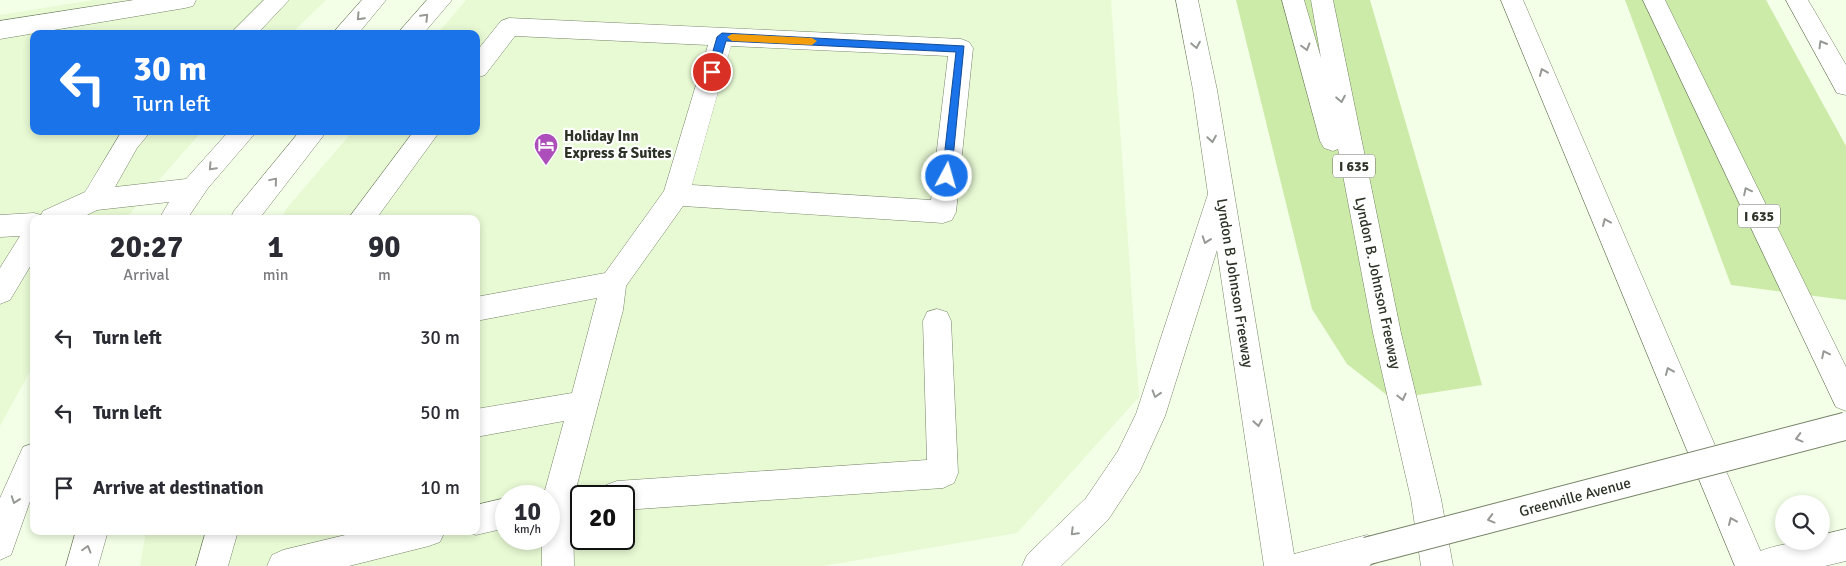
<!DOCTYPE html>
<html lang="en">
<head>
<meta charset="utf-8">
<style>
	body { margin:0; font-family:Signika,sans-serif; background:#f7f7f7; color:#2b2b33; height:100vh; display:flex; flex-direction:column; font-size:19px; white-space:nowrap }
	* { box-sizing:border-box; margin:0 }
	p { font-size:16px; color:#7c7c81 }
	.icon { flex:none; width:28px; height:28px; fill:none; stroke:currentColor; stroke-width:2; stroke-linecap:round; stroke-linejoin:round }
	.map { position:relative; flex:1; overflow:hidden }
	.side { position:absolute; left:30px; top:215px; width:450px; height:320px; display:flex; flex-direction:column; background:#fff; border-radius:10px; box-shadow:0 2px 8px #0003 }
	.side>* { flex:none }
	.top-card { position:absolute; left:30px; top:30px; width:450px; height:105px; border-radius:10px; box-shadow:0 2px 8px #0003; background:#1a73e8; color:#fff; overflow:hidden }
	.controls { position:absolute; left:1775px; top:495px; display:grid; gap:10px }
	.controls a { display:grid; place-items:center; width:55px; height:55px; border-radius:50%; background:#fff; box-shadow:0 2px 8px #0003; font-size:25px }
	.speed { position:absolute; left:495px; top:485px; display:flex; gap:10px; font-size:25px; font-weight:700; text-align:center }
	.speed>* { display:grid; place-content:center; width:65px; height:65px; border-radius:50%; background:#fff; box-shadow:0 2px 8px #0003; line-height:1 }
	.speed small { font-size:12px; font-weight:400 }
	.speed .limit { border:2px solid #111; border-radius:8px; background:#fff; color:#111 }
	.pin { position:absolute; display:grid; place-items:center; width:42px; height:42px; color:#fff; margin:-21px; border:2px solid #fff; border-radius:50%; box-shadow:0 1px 5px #0007 }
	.me { position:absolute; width:55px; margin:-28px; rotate:6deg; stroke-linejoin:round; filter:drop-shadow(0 0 4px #0008) }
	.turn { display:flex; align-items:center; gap:18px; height:105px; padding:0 20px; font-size:22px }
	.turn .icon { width:65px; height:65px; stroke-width:2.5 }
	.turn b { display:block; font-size:35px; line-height:42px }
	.eta { display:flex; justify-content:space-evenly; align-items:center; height:85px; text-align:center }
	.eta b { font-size:30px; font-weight:700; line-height:35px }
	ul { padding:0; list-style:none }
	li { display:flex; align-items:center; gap:15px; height:75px; padding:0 20px }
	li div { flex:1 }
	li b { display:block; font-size:19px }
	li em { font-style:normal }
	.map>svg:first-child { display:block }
</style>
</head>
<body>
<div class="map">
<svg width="1846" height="566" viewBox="0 0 1846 566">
	<rect width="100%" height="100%" fill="#f3ffe6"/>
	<!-- built -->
	<path fill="#e8fad4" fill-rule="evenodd" d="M 93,0 L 326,0 L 291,34 L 34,34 L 34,131 L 202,131 L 125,219 L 34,219 L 34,364 L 0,426 L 0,15 Z
		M 466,0 L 1111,0 L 1139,397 L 1017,533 L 823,566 L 140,566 L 146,531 L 476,531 L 476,219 L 281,219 L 286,209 L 353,131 L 476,131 L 476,34 L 437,34 ZM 506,496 L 549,496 L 549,539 L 506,539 ZM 581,496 L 624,496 L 624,539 L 581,539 Z"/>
	<!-- green -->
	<path fill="#cceaa8" d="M 1236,0 L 1370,0 L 1482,385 L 1392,399 L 1347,364 L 1312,309 Z
		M 1625,0 L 1766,0 L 1846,146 L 1846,300 L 1731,285 Z"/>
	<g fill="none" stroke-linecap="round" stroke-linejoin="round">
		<defs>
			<path id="minor" d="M 134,0 L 196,0 L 193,6 L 185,8 L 0,39 L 0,21 Z
				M 264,0 L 289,0 L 257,34 L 230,34 Z
				M 362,0 L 386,0 L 358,34 L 332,34 Z
				M 427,0 L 452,0 L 423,34 L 397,34 Z
				M 509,18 L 961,39 L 969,42 L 973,48 L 956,212 L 952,220 L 943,223 L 683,206 L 626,286 L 623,310 L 577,485 L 592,488 L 595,496 L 581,496 L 581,514 L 573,515 L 574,566 L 542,566 L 542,539 L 549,539 L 549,496 L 536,496 L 538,492 L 545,490 L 564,421 L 476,437 L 476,409 L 572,393 L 597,298 L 476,321 L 476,297 L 605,273 L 664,191 L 708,45 L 515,36 L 485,75 L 476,78 L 476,52 L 501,21 ZM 731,46 L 948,56 L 931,200 L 692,185 Z
				M 122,131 L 151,131 L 137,148 L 115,187 L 186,179 L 229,131 L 257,131 L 208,188 L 187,219 L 159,219 L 169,202 L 97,210 L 79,219 L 34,219 L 34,260 L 10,300 L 0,304 L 0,268 L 20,236 L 0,237 L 0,215 L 34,213 L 41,215 L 43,211 L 85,192 Z
				M 300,131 L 327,131 L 259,219 L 230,219 L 234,211 Z
				M 414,131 L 440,131 L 376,219 L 348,219 Z
				M 937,309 L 947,312 L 951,321 L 958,473 L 954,483 L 943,488 L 624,510 L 624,496 L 602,496 L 606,485 L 617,481 L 927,460 L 923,321 L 927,312 Z
				M 34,443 L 34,490 L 11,555 L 0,560 L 0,498 L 23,447 Z
				M 506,498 L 506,528 L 476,535 L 466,531 L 476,531 L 476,505 Z
				M 76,531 L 108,531 L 98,566 L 66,566 Z
				M 206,531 L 238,531 L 228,566 L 196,566 Z
				M 362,531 L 445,531 L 440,542 L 429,546 L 349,566 L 267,566 L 272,555 L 283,550 Z"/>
			<path id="major" d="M 1176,0 L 1198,0 L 1217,90 L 1294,554 L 1367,535 L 1378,540 L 1383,551 L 1378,562 L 1369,566 L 1264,566 L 1217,250 L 1165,416 L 1140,471 L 1108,520 L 1061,566 L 1022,566 L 1027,555 L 1086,498 L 1118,451 L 1136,414 L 1208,194 L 1193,90 Z
				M 1786,0 L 1808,0 L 1846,65 L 1846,95 L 1837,93 Z
				M 1846,529 L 1846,561 L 1825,566 L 1745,566 L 1750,555 C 1773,545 1796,541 1821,541 L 1821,535 Z"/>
			<path id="highway" d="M 1282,0 L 1304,0 L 1321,58 L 1311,0 L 1333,0 L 1401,333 L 1441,499 L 1453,566 L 1421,566 L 1411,499 L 1373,333 L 1338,149 L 1333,151 L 1324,148 L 1320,141 Z
				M 1501,0 L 1523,0 L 1767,566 L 1735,566 Z
				M 1643,0 L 1665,0 L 1846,367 L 1846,411 L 1836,407 Z"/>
		</defs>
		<!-- minor casing -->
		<use href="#minor" stroke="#768368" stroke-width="1"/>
		<!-- major casing -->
		<use href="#major" stroke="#768368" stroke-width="1"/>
		<!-- highway casing -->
		<use href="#highway" stroke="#768368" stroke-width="1"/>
		<!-- minor -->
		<use href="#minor" fill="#fff" fill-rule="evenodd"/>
		<!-- major -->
		<use href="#major" fill="#fff" fill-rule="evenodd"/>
		<!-- highway -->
		<use href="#highway" fill="#fff" fill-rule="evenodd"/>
		<defs>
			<path id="major-bridge" d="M 1367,551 L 1846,426"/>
		</defs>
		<!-- major-bridge casing -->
		<use href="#major-bridge" stroke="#768368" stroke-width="29" stroke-linecap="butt"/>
		<!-- major-bridge -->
		<use href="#major-bridge" stroke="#fff" stroke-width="27"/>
	</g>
	<!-- one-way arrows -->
	<defs><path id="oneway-chevron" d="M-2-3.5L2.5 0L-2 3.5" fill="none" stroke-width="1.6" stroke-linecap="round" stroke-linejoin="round" transform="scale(1.25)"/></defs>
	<g stroke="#969994">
		<use href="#oneway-chevron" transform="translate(360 17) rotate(133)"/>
		<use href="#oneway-chevron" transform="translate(425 17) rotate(-46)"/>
		<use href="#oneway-chevron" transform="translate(1822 44) rotate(-120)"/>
		<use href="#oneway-chevron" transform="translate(1196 45) rotate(79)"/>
		<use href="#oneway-chevron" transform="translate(1306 47) rotate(74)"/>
		<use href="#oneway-chevron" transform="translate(1543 72) rotate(-113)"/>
		<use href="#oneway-chevron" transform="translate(1341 99) rotate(79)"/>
		<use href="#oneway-chevron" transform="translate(1212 139) rotate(81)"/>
		<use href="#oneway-chevron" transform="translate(212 167) rotate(133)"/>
		<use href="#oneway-chevron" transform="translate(274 181) rotate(-50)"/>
		<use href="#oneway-chevron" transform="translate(1747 191) rotate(-116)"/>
		<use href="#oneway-chevron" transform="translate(1606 222) rotate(-113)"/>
		<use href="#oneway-chevron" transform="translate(1206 240) rotate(109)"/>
		<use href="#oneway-chevron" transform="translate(1825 354) rotate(-116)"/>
		<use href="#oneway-chevron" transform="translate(1669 371) rotate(-113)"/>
		<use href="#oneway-chevron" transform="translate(1156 394) rotate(107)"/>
		<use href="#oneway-chevron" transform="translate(1402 397) rotate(77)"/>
		<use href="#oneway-chevron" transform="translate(1258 423) rotate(81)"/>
		<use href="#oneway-chevron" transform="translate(1799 438) rotate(165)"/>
		<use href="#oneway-chevron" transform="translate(15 500) rotate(109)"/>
		<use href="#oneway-chevron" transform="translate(1491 519) rotate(165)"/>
		<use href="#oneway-chevron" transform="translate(1732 521) rotate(-113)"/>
		<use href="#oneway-chevron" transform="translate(1074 532) rotate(135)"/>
		<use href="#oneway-chevron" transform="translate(87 549) rotate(-74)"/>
	</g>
	<!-- route -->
	<path fill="#1a73e8" stroke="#114b97" d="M 722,33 L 964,46 L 951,179 L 947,180 L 942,176 L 956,52 L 726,41 L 717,72 L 712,76 L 707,72 L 717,37 Z"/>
	<!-- slow -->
	<path fill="#f59e0b" d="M 732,34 L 812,38 L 817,41 L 812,45 L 732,41 L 727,37 Z"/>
	<!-- icons -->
	<defs>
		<symbol id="hotel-pin" viewBox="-11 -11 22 30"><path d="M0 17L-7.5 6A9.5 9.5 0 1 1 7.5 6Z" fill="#ac4fba" stroke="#fff"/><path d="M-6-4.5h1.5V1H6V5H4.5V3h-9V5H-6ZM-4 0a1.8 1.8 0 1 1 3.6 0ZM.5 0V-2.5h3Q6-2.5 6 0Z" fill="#fff"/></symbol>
	</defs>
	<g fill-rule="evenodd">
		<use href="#hotel-pin" x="532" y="131" width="28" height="38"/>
	</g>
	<g text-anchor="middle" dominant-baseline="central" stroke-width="4.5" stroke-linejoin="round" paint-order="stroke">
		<!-- shield labels -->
		<g fill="#fff" stroke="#6d7068" stroke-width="1">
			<rect x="1333" y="154.5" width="42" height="23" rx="4"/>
			<rect x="1738" y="204.5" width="42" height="23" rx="4"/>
		</g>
		<g font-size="14" font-weight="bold" fill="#2e3328">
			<text x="1354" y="166">I 635</text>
			<text x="1759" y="216">I 635</text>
		</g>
		<!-- poi labels -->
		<g font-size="15" font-weight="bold" fill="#2e3328" stroke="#fff" text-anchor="start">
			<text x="564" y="136">Holiday Inn<tspan x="564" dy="17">Express &amp; Suites</tspan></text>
		</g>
		<!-- street labels -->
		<g font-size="15" fill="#2e3328" stroke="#fff">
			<text transform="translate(1235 283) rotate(81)">Lyndon B Johnson Freeway</text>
			<text transform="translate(1378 283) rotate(78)">Lyndon B. Johnson Freeway</text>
			<text transform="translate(1575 497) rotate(-15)">Greenville Avenue</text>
		</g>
	</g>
</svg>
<div class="controls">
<a><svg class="icon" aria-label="search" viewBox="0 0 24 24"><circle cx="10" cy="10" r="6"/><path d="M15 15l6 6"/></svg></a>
</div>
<div class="speed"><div>10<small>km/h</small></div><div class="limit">20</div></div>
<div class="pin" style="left:712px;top:72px;background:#d93025"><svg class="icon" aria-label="arrive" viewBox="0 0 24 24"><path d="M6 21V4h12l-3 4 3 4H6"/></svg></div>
<svg class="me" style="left:947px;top:176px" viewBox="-20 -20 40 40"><circle r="17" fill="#1a73e8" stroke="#fff" stroke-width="3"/><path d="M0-11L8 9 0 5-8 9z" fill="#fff"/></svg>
<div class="top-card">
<div class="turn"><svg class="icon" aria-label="left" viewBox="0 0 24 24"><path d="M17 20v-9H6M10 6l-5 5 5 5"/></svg><div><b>30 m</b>Turn left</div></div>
</div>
<section class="side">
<div class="eta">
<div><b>20:27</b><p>Arrival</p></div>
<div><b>1</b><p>min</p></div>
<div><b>90</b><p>m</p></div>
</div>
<ul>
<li><svg class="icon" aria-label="left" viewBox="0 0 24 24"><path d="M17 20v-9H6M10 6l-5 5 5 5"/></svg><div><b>Turn left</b></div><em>30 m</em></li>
<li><svg class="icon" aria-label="left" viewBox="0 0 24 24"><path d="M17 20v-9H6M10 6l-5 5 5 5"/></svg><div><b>Turn left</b></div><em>50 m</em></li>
<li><svg class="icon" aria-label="arrive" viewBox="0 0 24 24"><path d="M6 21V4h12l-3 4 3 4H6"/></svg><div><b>Arrive at destination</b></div><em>10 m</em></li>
</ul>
</section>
</div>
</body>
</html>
